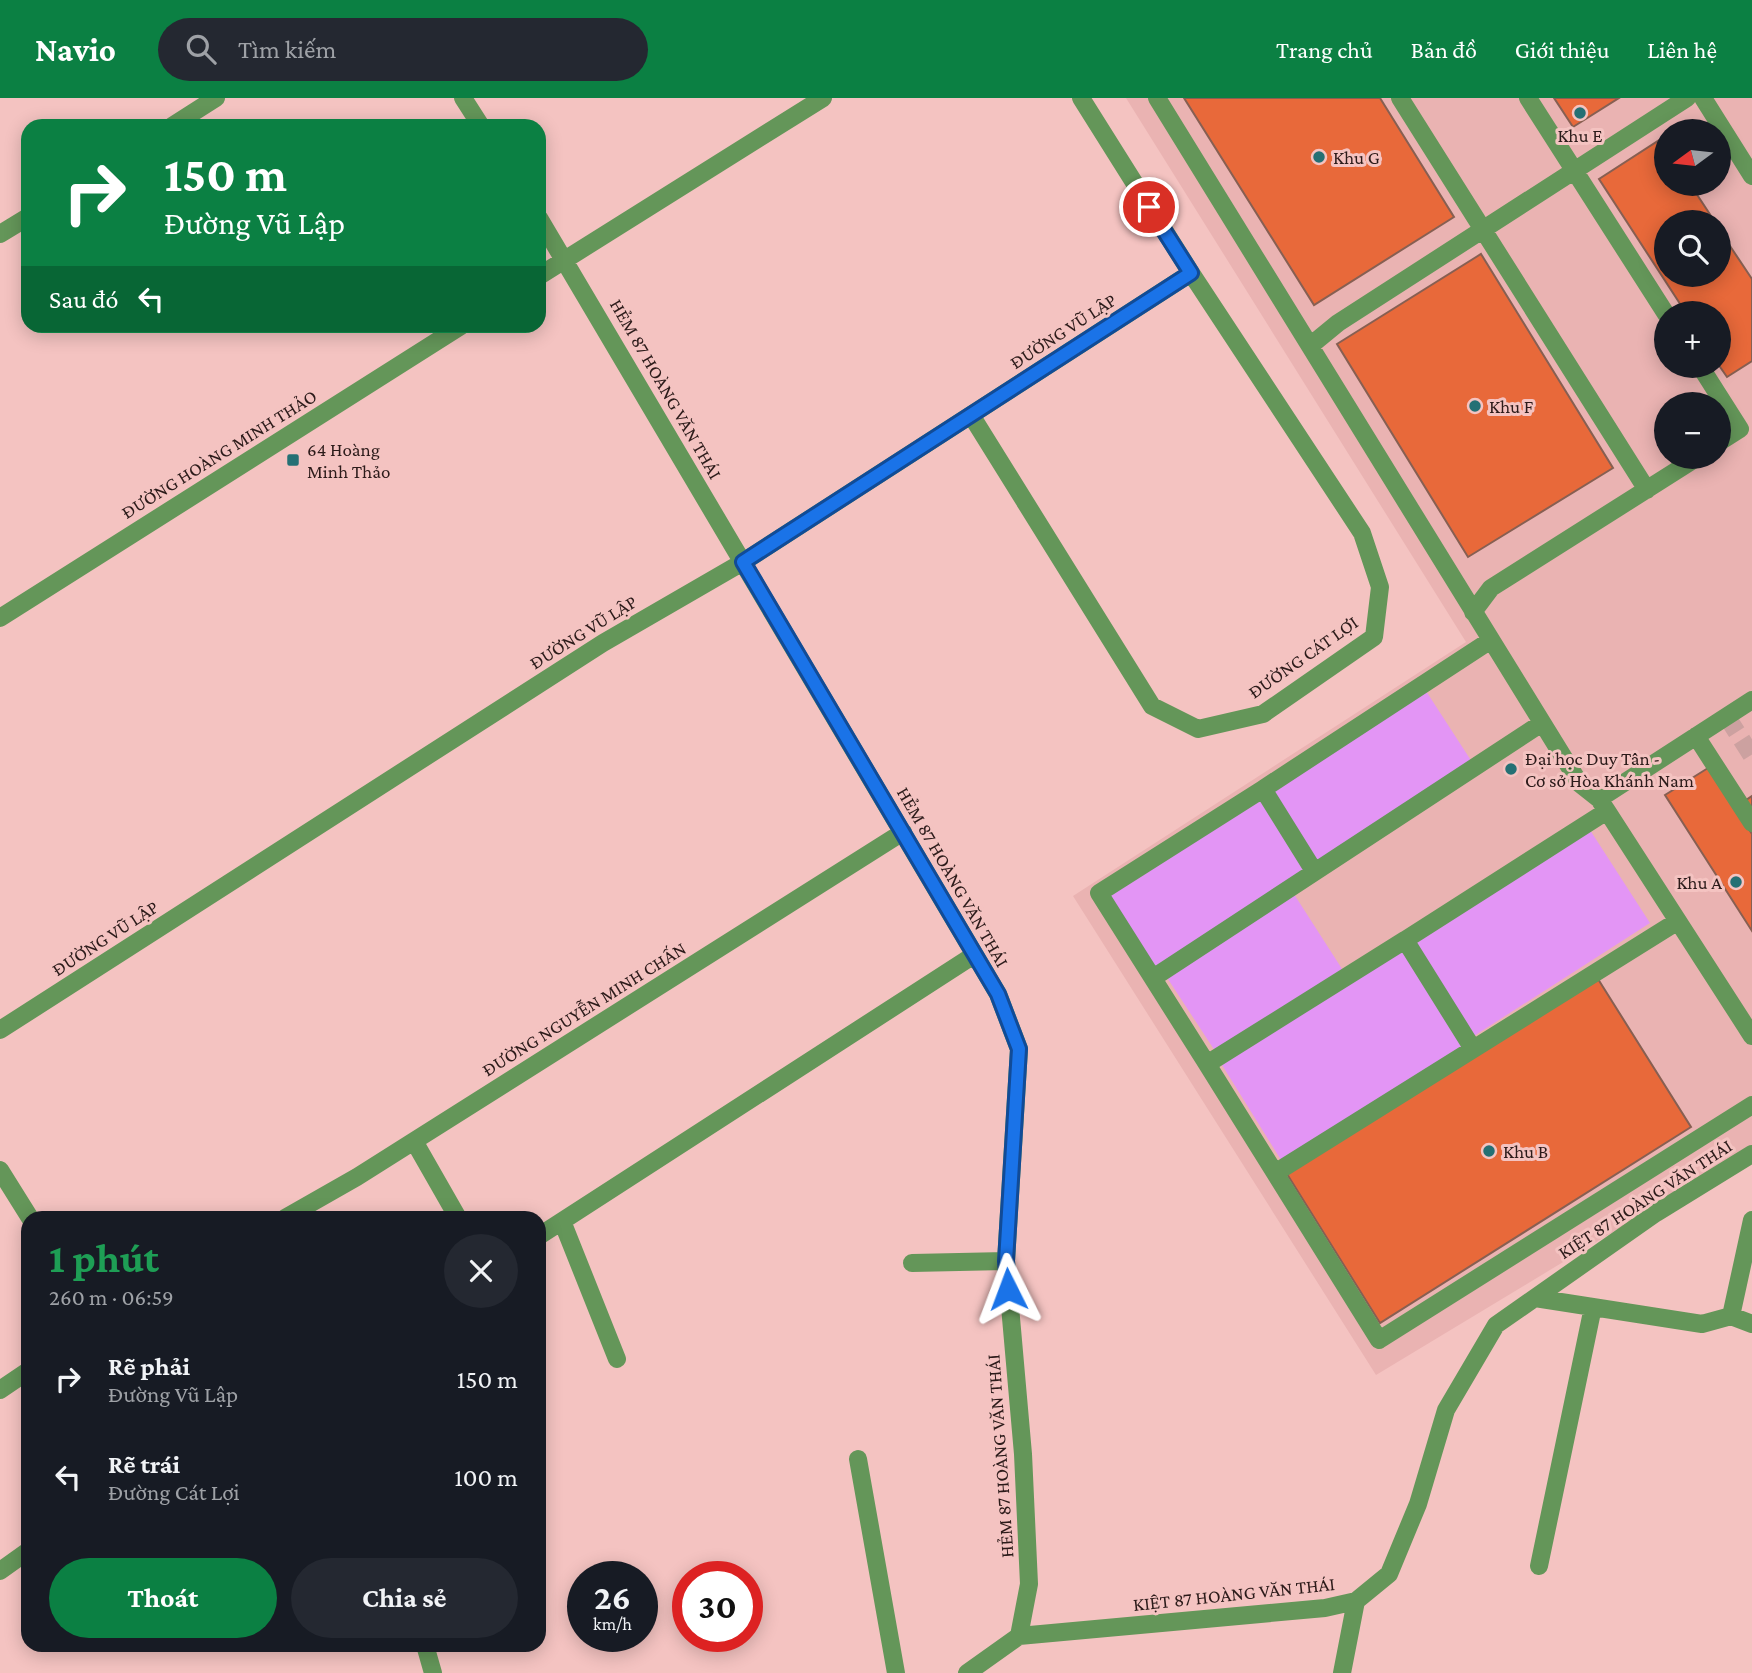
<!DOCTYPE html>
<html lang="vi">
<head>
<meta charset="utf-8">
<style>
	body { margin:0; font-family:"Crimson Pro",serif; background:#242831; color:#f1f3f6; height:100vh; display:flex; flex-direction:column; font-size:26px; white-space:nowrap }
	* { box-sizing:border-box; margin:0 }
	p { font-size:23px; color:#9ea1a6 }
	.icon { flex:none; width:38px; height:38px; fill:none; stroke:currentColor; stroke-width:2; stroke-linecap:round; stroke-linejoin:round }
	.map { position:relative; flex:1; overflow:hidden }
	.panel { position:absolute; left:21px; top:1113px; width:525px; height:441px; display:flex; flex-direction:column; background:#171b24; border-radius:21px; box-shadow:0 4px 18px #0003 }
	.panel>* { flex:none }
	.banner { position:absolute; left:21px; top:21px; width:525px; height:214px; border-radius:21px; box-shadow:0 4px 18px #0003; background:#0b8043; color:#fff; overflow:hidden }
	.needle { width:46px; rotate:255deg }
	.tools { position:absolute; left:1654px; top:21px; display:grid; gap:14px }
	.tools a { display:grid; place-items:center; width:77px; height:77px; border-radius:50%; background:#171b24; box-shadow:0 4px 18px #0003; font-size:35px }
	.speed { position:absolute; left:567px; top:1463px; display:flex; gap:14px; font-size:35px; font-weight:700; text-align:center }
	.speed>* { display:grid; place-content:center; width:91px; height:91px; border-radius:50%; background:#171b24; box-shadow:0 4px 18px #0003; line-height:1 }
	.speed small { font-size:18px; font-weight:400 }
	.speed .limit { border:10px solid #d22; background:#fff; color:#111 }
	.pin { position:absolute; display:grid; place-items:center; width:60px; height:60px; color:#fff; margin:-30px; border:4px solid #fff; border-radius:50%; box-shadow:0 2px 7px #0007 }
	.me { position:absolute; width:77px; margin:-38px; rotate:357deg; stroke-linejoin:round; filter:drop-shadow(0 0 5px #0008) }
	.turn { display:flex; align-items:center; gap:24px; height:147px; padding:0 28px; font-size:32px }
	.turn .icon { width:91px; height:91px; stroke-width:2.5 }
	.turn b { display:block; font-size:49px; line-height:60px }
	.then { display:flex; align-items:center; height:66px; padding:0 28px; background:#0003; gap:14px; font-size:26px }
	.round { display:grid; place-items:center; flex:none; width:74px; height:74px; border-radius:37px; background:#242831 }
	.headline { display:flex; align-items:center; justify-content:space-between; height:119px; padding:0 28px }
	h1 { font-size:42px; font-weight:700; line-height:52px; color:#1e9e55 }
	.primary-button { display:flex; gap:14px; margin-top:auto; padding:14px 28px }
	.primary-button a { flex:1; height:80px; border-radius:42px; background:#0b8043; color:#fff; font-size:28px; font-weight:700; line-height:80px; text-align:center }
	.primary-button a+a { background:#242831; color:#f1f3f6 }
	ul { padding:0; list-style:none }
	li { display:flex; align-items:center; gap:21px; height:98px; padding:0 28px }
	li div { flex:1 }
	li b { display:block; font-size:26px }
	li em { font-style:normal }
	header { display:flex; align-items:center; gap:42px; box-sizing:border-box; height:98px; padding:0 35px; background:#0b8043; color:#fff }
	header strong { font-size:33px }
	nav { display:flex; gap:38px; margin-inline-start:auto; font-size:24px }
	.search { width:490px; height:63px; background:#242831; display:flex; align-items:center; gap:18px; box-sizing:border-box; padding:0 24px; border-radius:38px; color:#9ea1a6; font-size:26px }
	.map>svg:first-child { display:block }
</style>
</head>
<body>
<header>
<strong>Navio</strong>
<div class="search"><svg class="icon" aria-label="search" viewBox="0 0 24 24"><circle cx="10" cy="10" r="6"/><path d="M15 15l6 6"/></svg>Tìm kiếm</div>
<nav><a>Trang chủ</a><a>Bản đồ</a><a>Giới thiệu</a><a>Liên hệ</a></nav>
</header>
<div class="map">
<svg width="1752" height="1575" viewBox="0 0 1752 1575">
	<rect width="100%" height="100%" fill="#f4c3c1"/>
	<!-- built -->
	<path fill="#eab3b2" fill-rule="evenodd" d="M 1126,0 L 1752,0 L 1752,1050 L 1376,1277 L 1073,798 L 1466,544 ZM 1666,33 L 1718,33 L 1718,86 L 1666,86 ZM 1666,124 L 1718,124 L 1718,177 L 1666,177 ZM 1666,215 L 1718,215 L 1718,268 L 1666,268 ZM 1666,306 L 1718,306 L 1718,359 L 1666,359 Z"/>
	<!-- green -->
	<path fill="#e395f5" d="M 1426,593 L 1472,664 L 1314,766 L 1269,694 Z
		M 1261,699 L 1308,771 L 1153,872 L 1106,800 Z
		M 1590,732 L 1650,825 L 1474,938 L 1416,845 Z
		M 1292,793 L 1344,874 L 1217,956 L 1164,875 Z
		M 1405,850 L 1465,946 L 1281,1062 L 1222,967 Z"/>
	<!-- building -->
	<path fill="#e8693a" stroke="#875f52" stroke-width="2" d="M 1184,0 L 1380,0 L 1454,119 L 1314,207 Z
		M 1554,0 L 1619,0 L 1573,29 Z
		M 1661,41 L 1666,49 L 1666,86 L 1690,86 L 1715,124 L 1666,124 L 1666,177 L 1718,177 L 1718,130 L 1752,181 L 1752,263 L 1727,279 L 1718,266 L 1718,215 L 1686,215 L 1599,81 Z
		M 1481,156 L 1613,370 L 1468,459 L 1337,246 Z
		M 1708,670 L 1734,710 L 1752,698 L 1752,725 L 1747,728 L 1752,736 L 1752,833 L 1665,697 Z
		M 1598,881 L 1691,1029 L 1380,1225 L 1287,1076 Z"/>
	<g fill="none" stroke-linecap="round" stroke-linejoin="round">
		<!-- minor-tunnel -->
		<path stroke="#cca1a0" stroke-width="18" stroke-dasharray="18 9" stroke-linecap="butt" d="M 1727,619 L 1752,658"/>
		<!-- minor -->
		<path stroke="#649659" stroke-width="18" d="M 463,0 L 481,28
			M 1157,0 L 1580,686 L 1599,701 L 1607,713 L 1752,938
			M 1400,0 L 1647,392
			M 1528,0 L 1666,216
			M 1703,0 L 1752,78
			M 172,28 L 216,0
			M 539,120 L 998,896 L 1019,951 L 1006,1163 L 1023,1356 L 1029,1486 L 1019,1538
			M 0,136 L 28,119
			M 539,178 L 823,0
			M 1310,248 L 1338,225 L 1687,0
			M 1700,268 L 1740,331 L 1718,345
			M 971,317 L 1152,608 L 1198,631 L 1263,616 L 1374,539 L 1380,489 L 1362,435 L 1191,175 L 1081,0
			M 1473,514 L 1491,490 L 1698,359
			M 0,520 L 461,228
			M 1696,638 L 1752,725
			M 1263,691 L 1491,542
			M 1599,701 L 1752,602
			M 1678,823 L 1275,1075 L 1379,1242 L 1752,1007
			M 1405,842 L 1607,713
			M 1153,880 L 1542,625
			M 0,932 L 603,545 L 743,464 L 1191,175
			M 1207,966 L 1099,795 L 1263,691 L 1314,773
			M 414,1043 L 458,1120
			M 0,1072 L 30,1120
			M 1275,1075 L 1207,966 L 1405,842 L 1473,951
			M 285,1120 L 357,1079 L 903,734
			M 562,1123 L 617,1261
			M 539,1138 L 974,857
			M 912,1165 L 1006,1163
			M 1535,1200 L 1702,1226 L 1731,1218 L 1752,1122
			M 1731,1218 L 1752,1226
			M 0,1292 L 28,1273
			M 858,1361 L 896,1575
			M 1539,1468 L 1593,1209
			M 0,1473 L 28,1453
			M 425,1547 L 433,1575
			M 967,1575 L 1019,1538 L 1325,1510 L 1356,1503 L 1389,1476 L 1418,1406 L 1446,1312 L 1496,1227 L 1656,1115 L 1752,1056
			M 1342,1575 L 1356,1503"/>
	</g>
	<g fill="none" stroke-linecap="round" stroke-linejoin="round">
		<defs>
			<path id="route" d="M 1008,1191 L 1006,1163 L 1019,951 L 998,896 L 743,464 L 1191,175 L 1149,109"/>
		</defs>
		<!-- route casing -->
		<use href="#route" stroke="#114b97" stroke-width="18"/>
		<!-- route -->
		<use href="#route" stroke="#1a73e8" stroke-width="12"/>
	</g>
	<!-- markers -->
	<g fill="#257074" stroke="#f4c3c1" stroke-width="2.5">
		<circle cx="1580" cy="15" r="7"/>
		<circle cx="1319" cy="59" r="7"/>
		<circle cx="1475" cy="308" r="7"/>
		<rect x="286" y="355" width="14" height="14" rx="3.5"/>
		<circle cx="1511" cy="671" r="7"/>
		<circle cx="1736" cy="784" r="7"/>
		<circle cx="1489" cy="1053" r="7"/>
	</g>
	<g text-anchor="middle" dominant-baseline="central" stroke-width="6" stroke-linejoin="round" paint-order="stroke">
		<!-- poi labels -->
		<g font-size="19" fill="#2c1b1a" stroke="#f4c3c1" text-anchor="start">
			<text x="1580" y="37" text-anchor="middle">Khu E</text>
			<text x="1333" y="59">Khu G</text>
			<text x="1489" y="308">Khu F</text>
			<text x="307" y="351">64 Hoàng<tspan x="307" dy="22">Minh Thảo</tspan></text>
			<text x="1525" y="660">Đại học Duy Tân -<tspan x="1525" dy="22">Cơ sở Hòa Khánh Nam</tspan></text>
			<text x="1722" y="784" text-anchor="end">Khu A</text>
			<text x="1503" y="1053">Khu B</text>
		</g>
		<!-- street labels -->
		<g font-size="19" fill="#2c1b1a" stroke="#f4c3c1">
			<text transform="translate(1063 233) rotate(-33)">ĐƯỜNG VŨ LẬP</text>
			<text transform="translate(666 291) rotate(60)">HẺM 87 HOÀNG VĂN THÁI</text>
			<text transform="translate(219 356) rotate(-32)">ĐƯỜNG HOÀNG MINH THẢO</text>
			<text transform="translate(583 534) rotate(-32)">ĐƯỜNG VŨ LẬP</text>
			<text transform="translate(1303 559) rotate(-35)">ĐƯỜNG CÁT LỢI</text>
			<text transform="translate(953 779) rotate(60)">HẺM 87 HOÀNG VĂN THÁI</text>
			<text transform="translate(105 840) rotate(-33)">ĐƯỜNG VŨ LẬP</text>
			<text transform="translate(584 911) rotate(-32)">ĐƯỜNG NGUYỄN MINH CHẤN</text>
			<text transform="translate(1645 1101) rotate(-33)">KIỆT 87 HOÀNG VĂN THÁI</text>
			<text transform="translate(1000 1358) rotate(-94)">HẺM 87 HOÀNG VĂN THÁI</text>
			<text transform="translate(1234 1496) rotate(-6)">KIỆT 87 HOÀNG VĂN THÁI</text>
		</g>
	</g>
</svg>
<div class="tools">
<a><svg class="needle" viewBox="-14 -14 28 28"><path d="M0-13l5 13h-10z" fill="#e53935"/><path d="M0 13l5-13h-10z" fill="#9ea1a6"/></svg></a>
<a><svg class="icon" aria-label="search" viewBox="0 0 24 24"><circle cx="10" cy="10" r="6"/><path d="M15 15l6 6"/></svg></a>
<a>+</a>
<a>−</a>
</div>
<div class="speed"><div>26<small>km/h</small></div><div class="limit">30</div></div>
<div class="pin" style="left:1149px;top:109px;background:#d93025"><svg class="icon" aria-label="arrive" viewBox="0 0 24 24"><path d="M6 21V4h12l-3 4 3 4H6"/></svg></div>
<svg class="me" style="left:1008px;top:1191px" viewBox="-20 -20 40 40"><path d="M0-17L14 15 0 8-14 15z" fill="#1a73e8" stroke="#fff" stroke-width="4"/></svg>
<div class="banner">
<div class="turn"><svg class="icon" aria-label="right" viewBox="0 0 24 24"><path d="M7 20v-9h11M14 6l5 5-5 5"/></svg><div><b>150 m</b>Đường Vũ Lập</div></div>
<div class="then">Sau đó<svg class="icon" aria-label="left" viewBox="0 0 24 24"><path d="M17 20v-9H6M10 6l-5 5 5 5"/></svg></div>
</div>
<section class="panel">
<div class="headline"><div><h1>1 phút</h1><p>260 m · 06:59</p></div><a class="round"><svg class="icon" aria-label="close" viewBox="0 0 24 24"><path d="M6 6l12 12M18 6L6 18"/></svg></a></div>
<ul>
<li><svg class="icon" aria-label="right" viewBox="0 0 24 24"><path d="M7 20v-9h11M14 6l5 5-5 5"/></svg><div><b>Rẽ phải</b><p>Đường Vũ Lập</p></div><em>150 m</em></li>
<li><svg class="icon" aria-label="left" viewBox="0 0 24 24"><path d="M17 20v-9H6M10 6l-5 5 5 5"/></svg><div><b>Rẽ trái</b><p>Đường Cát Lợi</p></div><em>100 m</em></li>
</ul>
<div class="primary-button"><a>Thoát</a><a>Chia sẻ</a></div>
</section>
</div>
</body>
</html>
